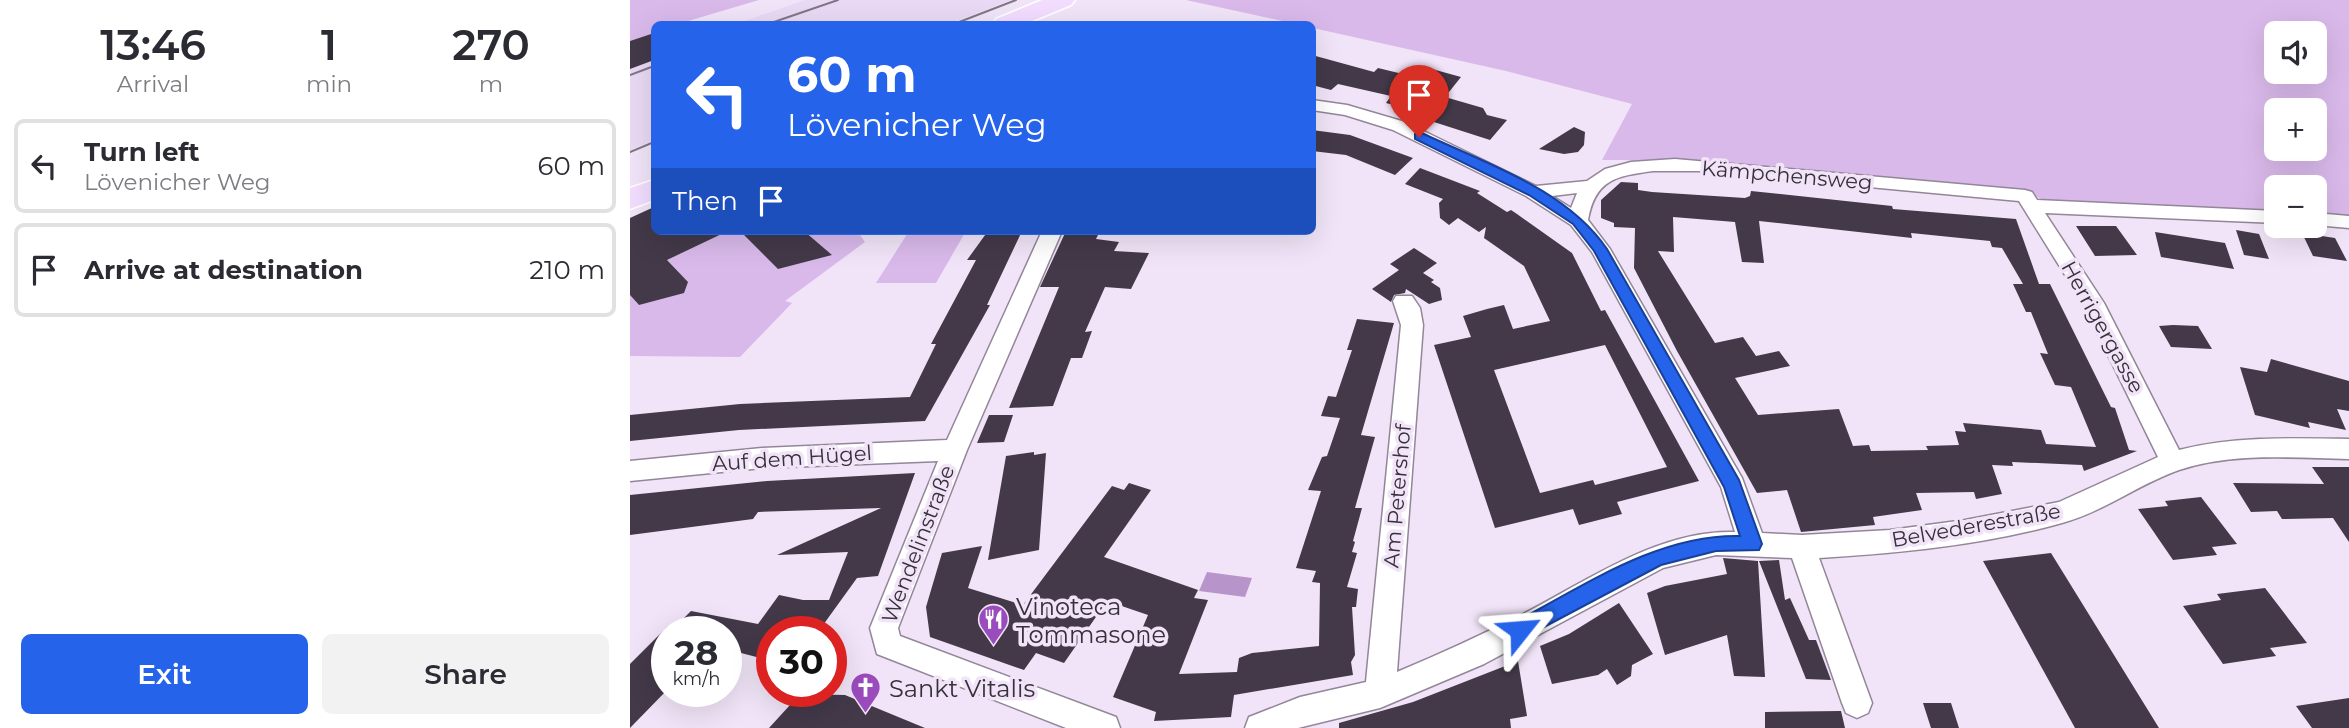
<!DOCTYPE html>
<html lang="en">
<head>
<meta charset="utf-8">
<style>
	body { margin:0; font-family:Montserrat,sans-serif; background:#f2f2f3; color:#2b2b33; height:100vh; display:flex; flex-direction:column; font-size:26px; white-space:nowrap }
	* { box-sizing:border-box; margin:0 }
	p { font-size:23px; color:#7c7c81 }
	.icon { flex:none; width:38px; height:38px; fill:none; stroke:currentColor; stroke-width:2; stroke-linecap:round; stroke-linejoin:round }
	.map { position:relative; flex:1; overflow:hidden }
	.side { display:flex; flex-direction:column; background:#fff; width:630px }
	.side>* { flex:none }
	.banner { position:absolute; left:21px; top:21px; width:665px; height:214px; border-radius:10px; box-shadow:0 7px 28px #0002; background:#2563eb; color:#fff; overflow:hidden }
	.fabs { position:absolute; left:1634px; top:21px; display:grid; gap:14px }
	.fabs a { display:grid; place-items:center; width:63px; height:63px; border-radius:10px; background:#fff; box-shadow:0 7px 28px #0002; font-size:35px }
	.speed { position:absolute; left:21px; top:616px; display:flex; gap:14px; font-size:35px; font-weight:700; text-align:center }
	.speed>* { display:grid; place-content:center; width:91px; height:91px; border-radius:50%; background:#fff; box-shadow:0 7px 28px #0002; line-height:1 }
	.speed small { font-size:18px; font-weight:400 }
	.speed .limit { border:10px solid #d22; background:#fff; color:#111 }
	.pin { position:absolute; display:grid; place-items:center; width:60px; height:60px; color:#fff; margin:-72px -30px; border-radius:50% 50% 50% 0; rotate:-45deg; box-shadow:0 0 7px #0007 }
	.pin .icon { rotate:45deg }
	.me { position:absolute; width:77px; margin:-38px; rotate:62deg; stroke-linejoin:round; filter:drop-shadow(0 0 5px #0008) }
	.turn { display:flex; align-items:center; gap:24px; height:147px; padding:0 21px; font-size:32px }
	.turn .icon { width:91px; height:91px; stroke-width:2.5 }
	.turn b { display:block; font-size:49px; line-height:60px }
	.then { display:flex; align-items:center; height:66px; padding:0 21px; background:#0003; gap:14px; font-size:26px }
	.eta { display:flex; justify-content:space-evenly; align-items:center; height:119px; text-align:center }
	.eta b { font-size:42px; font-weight:600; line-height:49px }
	.button { display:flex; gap:14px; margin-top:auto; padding:14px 21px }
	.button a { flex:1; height:80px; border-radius:10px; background:#2563eb; color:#fff; font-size:28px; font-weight:600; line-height:80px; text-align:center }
	.button a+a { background:#f2f2f3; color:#2b2b33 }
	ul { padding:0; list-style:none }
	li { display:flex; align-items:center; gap:21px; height:94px; margin:0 14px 10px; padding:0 7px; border:4px solid #e1e1e2; border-radius:10px }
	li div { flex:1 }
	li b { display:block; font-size:26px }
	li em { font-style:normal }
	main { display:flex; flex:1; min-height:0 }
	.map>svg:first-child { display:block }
</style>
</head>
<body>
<main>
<section class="side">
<div class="eta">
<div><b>13:46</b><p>Arrival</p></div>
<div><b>1</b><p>min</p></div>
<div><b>270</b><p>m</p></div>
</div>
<ul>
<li><svg class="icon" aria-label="left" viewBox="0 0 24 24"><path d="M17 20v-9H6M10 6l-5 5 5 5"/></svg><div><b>Turn left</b><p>Lövenicher Weg</p></div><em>60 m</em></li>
<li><svg class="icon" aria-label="arrive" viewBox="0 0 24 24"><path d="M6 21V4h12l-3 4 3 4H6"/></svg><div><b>Arrive at destination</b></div><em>210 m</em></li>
</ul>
<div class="button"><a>Exit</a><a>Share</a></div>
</section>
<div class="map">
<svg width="1719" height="728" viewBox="0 0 1719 728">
	<rect width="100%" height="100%" fill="#f1e4f8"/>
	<!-- built -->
	<path fill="#ead9f4" d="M 175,0 L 381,0 L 318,24 L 106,24 Z
		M 24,33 L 24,140 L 0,150 L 0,41 Z"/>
	<!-- green -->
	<path fill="#d9b9ea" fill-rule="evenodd" d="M 0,0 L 129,0 L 48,24 L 24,24 L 24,33 L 0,41 Z
		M 556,0 L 1719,0 L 1719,219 L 1685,217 L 1685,187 L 1647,187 L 1647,214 L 1417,202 L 1403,195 L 995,160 L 972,160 L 1002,104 L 876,71 L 683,28 L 682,24 L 666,24 ZM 1647,33 L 1685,33 L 1685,72 L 1647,72 ZM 1647,110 L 1685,110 L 1685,149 L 1647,149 Z
		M 98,231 L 110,231 L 148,269 L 191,246 L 174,231 L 227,231 L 235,242 L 155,301 L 162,303 L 110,357 L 0,356 L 0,295 L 9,305 L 57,281 L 37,260 Z
		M 279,231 L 336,231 L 306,283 L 246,283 Z"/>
	<!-- water -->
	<path fill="#b794c9" d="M 577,572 L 622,578 L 615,597 L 569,591 Z"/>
	<!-- building -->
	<path fill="#433949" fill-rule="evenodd" d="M 24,33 L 24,60 L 0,69 L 0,41 Z
		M 682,55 L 744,72 L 748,68 L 781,76 L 791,66 L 831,77 L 815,97 L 853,108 L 857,115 L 877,120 L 860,140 L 779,114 L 783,110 L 756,103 L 761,96 L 708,84 L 701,90 L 682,85 Z
		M 944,127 L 955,132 L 954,145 L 948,152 L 934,154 L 909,149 Z
		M 682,130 L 720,135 L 783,158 L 765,175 L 716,155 L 682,151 Z
		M 790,168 L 850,191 L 847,193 L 877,212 L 881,210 L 887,214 L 942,253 L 971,311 L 975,310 L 1069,481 L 987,502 L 992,514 L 949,525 L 943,509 L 865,528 L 804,345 L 841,337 L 833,316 L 857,309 L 874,305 L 883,329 L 920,321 L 894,266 L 854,238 L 856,227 L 849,232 L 828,218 L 819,225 L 810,218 L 809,203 L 813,199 L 775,184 ZM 975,345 L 1037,467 L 965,485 L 963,480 L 910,493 L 864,370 Z
		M 991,182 L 1008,183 L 1008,190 L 1022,192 L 1115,198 L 1120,196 L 1121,191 L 1262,206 L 1263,209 L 1386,219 L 1409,284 L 1420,284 L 1481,407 L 1485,408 L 1499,450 L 1507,451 L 1454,471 L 1452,465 L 1382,462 L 1383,466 L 1362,465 L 1372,494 L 1346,499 L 1344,492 L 1286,493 L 1292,510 L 1243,517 L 1245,525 L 1171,532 L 1157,490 L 1127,493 L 1047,351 L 1004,268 L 1005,228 L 984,227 L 984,223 L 971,218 L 971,200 ZM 1043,217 L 1105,222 L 1112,262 L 1134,263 L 1129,221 L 1282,238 L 1281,233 L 1360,241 L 1362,247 L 1372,248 L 1393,284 L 1383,284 L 1396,312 L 1401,312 L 1418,354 L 1410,353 L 1425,385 L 1441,387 L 1466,447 L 1416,444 L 1411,430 L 1333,423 L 1336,432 L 1325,431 L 1329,445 L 1296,446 L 1298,450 L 1241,451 L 1239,445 L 1223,446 L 1209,409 L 1128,415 L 1105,378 L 1160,366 L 1149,351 L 1126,356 L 1113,337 L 1085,343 L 1028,251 L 1044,252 Z
		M 24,207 L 24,231 L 98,231 L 37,260 L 58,282 L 54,293 L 9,305 L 0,295 L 0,218 Z
		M 1446,226 L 1486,226 L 1507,255 L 1465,256 Z
		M 1606,230 L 1629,234 L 1639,259 L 1614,255 Z
		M 110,231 L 174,231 L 202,255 L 148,269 Z
		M 358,231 L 392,231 L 357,305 L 360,305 L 295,421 L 109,430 L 0,441 L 0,415 L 110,404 L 280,397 L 306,344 L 301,344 L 346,260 L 337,260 Z
		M 436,231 L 470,231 L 466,239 L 489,242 L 484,251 L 519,253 L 501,289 L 475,287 L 455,332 L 462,331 L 452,358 L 441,358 L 423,406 L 379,408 L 429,287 L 410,287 Z
		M 1525,232 L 1595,243 L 1604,269 L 1531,257 Z
		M 1672,233 L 1705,238 L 1717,261 L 1683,256 Z
		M 784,248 L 807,263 L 793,273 L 804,280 L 801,282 L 810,288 L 812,300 L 799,304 L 776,289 L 775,293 L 764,295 L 761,302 L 742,289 L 769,270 L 760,264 Z
		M 727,319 L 764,323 L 731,435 L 745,437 L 725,508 L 732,508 L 723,541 L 725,542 L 722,552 L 727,553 L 717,587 L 728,589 L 726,607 L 722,607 L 725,655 L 721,662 L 723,675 L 604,695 L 601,717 L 524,721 L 526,712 L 483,697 L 518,615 L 477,601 L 434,663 L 406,653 L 394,670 L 300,637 L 296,607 L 312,553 L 352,546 L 338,588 L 393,605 L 482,486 L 494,490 L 499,483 L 521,490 L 474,557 L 568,590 L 564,598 L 578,600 L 549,674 L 607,672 L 609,658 L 622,653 L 689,646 L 690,583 L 682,582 L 686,571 L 666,568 L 691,491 L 678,490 L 692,457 L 697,456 L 710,418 L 691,416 L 698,396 L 706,397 L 722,350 L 717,350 Z
		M 1543,325 L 1568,326 L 1582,349 L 1541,347 L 1529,326 Z
		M 1641,359 L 1719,381 L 1719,411 L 1707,409 L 1716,430 L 1678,422 L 1680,428 L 1625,415 L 1610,367 L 1637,372 Z
		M 359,415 L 383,415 L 374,442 L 347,443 Z
		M 404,452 L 404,455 L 416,453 L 409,550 L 358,560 L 376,456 Z
		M 1682,467 L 1719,467 L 1719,542 L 1703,518 L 1652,519 L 1647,511 L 1621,512 L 1603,483 L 1694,484 Z
		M 285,473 L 248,576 L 227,578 L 188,632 L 142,632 L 142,661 L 96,649 L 96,632 L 40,632 L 61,611 L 128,624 L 149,595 L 173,600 L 199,600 L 218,552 L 147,555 L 251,508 L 128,512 L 123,519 L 0,535 L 0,495 L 137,481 Z
		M 1571,497 L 1607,544 L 1582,547 L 1587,555 L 1543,560 L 1508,509 L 1538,506 L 1535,501 Z
		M 1421,553 L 1529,728 L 1445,728 L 1353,561 Z
		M 1093,558 L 1128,561 L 1135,677 L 1104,676 L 1097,635 L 1035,655 L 1017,593 L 1035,586 L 1097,574 Z
		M 1149,560 L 1155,600 L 1160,598 L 1179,640 L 1186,640 L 1201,680 L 1176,679 L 1129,561 Z
		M 1635,588 L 1677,643 L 1640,648 L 1646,656 L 1593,664 L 1553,606 L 1591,600 L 1587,594 Z
		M 989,603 L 1023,654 L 1002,665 L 1001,676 L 987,685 L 977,669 L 968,675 L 922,684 L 910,646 L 939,634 Z
		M 37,627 L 37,690 L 0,728 L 0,664 Z
		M 888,661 L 897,716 L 880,719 L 881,728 L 709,728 L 709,723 L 783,702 Z
		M 170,694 L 215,695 L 295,728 L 139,728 Z
		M 1719,698 L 1719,728 L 1682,728 L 1666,706 Z
		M 1293,703 L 1321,703 L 1329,728 L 1301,728 Z
		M 1211,711 L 1215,728 L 1135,728 L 1135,712 Z"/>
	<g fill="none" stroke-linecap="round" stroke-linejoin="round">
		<defs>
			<path id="street" d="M 682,100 L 717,105 L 775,122 L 906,186 L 957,181 L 975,169 L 1001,162 L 1045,159 L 1395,190 L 1402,192 L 1407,200 L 1647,211 L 1647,223 L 1415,213 L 1474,303 L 1549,450 C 1605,436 1662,438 1719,439 L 1719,459 C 1664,458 1602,452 1549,470 C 1509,484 1473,512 1432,523 C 1354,545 1270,553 1189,558 L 1242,703 L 1238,713 L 1227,718 L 1216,713 L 1212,703 L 1162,558 L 1086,555 L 1033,568 L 854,664 L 750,708 L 668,728 L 615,728 L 619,717 L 670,697 L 736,682 L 771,325 L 763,301 L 766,296 L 782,296 L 790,308 L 793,325 L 767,672 C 810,654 851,635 893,614 C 957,581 1030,529 1105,532 L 1091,487 L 962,252 L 941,225 L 896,196 L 763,130 L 715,115 L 682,110 ZM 1023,171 L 1069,171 L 1389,201 L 1453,304 L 1528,457 L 1429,502 L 1335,520 L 1260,530 L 1172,535 L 1132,533 L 1112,478 L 980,249 L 958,220 C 965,180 985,176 1023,171 ZM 947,193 L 941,208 L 922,196 Z
				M 1685,213 L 1719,216 L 1719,228 L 1685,225 Z
				M 412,231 L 432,231 L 337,450 L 268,628 L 270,636 L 486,717 L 490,728 L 436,728 L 247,654 L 240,628 L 308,461 L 132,468 L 0,481 L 0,461 L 132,448 L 317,440 Z"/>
			<path id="primary" d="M 412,0 L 445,0 L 441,5 L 395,24 L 363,24 L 366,19 Z
				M 24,180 L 24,200 L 0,209 L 0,188 Z"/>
		</defs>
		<!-- street casing -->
		<use href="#street" stroke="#928698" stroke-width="3"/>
		<!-- primary casing -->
		<use href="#primary" stroke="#fff" stroke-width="3"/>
		<!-- street -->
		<use href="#street" fill="#fff" fill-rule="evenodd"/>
		<!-- primary -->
		<use href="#primary" fill="#f2ddfe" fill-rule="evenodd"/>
		<!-- tram -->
		<path stroke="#7f7783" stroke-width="2" d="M 138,24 L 208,0
			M 324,24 L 386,0
			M 0,75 L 24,66
			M 0,152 L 24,142"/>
	</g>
	<!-- route -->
	<path fill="#2563eb" stroke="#184099" stroke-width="2" d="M 785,134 L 794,134 C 857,164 936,189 977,249 L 1109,480 L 1132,544 L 1129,550 L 1086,551 L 1031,565 L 897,636 L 890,639 L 883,636 L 880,630 L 883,623 C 954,586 1028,534 1110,536 L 1094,487 L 964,251 L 943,224 L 899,195 L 785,139 Z"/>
	<!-- icons -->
	<defs>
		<symbol id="restaurant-pin" viewBox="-11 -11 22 30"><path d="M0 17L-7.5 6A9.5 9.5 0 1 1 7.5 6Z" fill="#9a4bbc" stroke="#f1e4f8"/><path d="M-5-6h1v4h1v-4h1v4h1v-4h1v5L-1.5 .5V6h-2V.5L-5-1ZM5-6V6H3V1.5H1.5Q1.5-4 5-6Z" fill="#fff"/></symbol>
		<symbol id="church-pin" viewBox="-11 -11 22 30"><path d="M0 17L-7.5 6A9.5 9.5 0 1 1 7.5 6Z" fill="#9a4bbc" stroke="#f1e4f8"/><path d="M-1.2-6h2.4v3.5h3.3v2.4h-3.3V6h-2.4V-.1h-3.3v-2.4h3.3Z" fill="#fff"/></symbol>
	</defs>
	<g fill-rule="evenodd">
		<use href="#restaurant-pin" x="346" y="602" width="35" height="47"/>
		<use href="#church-pin" x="218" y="670" width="35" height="47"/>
	</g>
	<g text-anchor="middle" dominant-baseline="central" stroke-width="7" stroke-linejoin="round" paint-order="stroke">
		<!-- street labels -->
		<g font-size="21" fill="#363139" stroke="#f1e4f8">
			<text transform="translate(1157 175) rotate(5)">Kämpchensweg</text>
			<text transform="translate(1473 327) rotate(61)">Herrigergasse</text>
			<text transform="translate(162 458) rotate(-4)">Auf dem Hügel</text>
			<text transform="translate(767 496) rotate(-85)">Am Petershof</text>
			<text transform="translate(1346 525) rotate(-10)">Belvederestraße</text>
			<text transform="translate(288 544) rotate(-69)">Wendelinstraße</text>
		</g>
		<!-- near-poi labels -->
		<g font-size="24" fill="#363139" stroke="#f1e4f8" text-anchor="start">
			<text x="386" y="606">Vinoteca<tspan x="386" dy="28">Tommasone</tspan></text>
			<text x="259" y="688">Sankt Vitalis</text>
		</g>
	</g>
</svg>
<div class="fabs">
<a><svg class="icon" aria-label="sound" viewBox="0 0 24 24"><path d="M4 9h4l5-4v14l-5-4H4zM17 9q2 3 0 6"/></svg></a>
<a>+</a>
<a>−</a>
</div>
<div class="speed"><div>28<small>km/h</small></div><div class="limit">30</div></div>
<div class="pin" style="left:789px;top:137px;background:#d93025"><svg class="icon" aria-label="arrive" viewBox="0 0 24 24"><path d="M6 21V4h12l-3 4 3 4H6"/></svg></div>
<svg class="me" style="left:890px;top:630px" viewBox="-20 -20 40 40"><path d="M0-17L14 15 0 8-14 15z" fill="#2563eb" stroke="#fff" stroke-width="4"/></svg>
<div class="banner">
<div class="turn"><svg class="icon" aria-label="left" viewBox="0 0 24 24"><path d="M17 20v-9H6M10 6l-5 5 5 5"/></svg><div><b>60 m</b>Lövenicher Weg</div></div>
<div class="then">Then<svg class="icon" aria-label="arrive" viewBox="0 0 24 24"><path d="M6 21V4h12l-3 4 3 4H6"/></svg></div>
</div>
</div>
</main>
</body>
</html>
